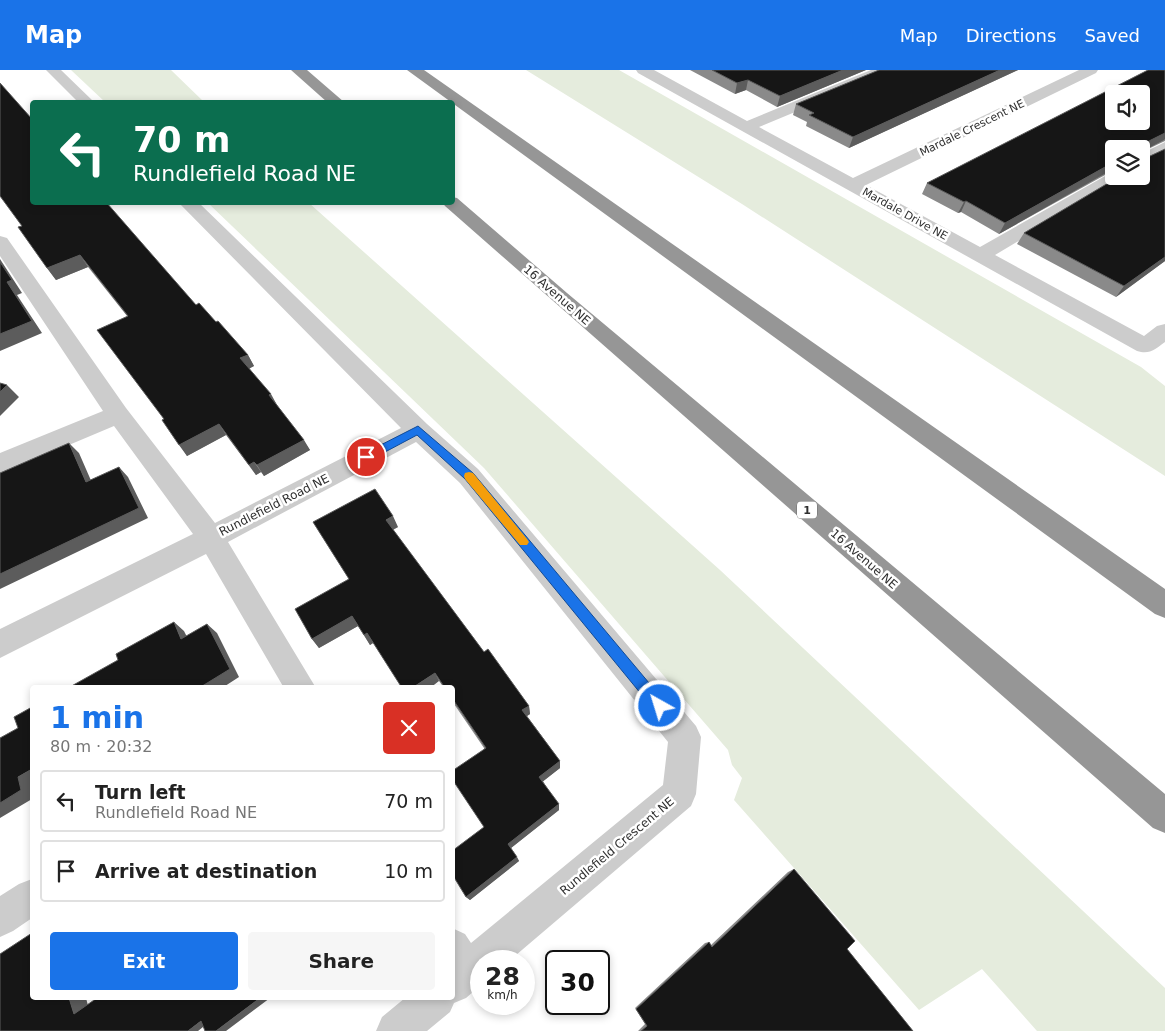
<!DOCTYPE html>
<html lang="en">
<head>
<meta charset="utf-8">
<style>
	body { margin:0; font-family:"DejaVu Sans",sans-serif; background:#f6f6f6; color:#222; height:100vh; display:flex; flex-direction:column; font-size:19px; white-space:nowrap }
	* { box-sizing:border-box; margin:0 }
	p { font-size:16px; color:#767676 }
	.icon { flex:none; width:28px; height:28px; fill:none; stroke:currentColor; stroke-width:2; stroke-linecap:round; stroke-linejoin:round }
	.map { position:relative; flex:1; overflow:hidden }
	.panel { position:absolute; left:30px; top:615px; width:425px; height:315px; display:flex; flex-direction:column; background:#fff; border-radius:5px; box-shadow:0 2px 8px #0003 }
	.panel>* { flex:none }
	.guide { position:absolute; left:30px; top:30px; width:425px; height:105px; border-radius:5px; box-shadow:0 2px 8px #0003; background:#0b6e4f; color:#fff; overflow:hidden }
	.tools { position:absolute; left:1105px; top:15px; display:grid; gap:10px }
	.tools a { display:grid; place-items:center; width:45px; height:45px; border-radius:5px; background:#fff; box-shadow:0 2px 8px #0003; font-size:25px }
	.speed { position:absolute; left:470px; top:880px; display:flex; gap:10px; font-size:25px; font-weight:700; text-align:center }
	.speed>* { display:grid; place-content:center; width:65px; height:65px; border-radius:50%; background:#fff; box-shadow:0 2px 8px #0003; line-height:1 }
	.speed small { font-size:12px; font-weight:400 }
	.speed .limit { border:2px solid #111; border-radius:8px; background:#fff; color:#111 }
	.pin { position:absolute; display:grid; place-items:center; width:42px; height:42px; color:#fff; margin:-21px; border:2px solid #fff; border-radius:50%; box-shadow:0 1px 5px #0007 }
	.me { position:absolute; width:55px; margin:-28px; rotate:321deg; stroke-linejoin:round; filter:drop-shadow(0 0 4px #0008) }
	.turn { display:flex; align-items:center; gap:18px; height:105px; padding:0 20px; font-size:22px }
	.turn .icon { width:65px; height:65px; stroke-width:2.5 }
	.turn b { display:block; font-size:35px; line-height:42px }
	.round { display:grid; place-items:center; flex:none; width:52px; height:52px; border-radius:5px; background:#f6f6f6 }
	.headline { display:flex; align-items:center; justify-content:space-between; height:85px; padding:0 20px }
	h1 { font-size:30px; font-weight:700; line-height:38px; color:#1a73e8 }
	.button { display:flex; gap:10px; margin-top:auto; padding:10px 20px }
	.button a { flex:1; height:58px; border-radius:5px; background:#1a73e8; color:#fff; font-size:20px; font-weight:700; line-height:58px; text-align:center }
	.button a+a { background:#f6f6f6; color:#222 }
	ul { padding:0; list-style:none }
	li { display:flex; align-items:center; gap:15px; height:62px; margin:0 10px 8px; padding:0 10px; border:2px solid #e0e0e0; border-radius:5px }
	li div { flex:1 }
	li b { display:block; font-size:19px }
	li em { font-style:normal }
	header { display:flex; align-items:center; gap:30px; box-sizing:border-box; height:70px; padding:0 25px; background:#1a73e8; color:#fff }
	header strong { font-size:24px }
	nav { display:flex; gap:28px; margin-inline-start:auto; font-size:18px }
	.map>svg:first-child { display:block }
</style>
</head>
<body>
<header>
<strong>Map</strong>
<nav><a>Map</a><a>Directions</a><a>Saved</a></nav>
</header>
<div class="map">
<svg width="1165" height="961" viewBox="0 0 1165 961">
	<rect width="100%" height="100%" fill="#fff"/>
	<!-- green -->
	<path fill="#e5ecdd" d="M 71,0 L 171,0 L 204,32 L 105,32 Z
		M 526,0 L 619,0 L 1141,297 L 1165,316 L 1165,406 L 742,134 Z
		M 208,133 L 309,133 L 720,500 L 1165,918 L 1165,961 L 1037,961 L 982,899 L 919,940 L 734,730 L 742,708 L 732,695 L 728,680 L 484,398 Z"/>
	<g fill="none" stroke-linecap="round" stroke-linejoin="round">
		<!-- minor -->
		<path fill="#ccc" fill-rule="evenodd" d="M 46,0 L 61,0 L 94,32 L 78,32 Z
			M 636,0 L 654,0 L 747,51 L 871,0 L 891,0 L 889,3 L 759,57 L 853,108 L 1079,0 L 1098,0 L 1096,3 L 866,115 L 980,177 L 1114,101 L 1114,106 L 1124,106 L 1121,110 L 995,185 L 1144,266 L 1157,256 L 1165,254 L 1165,272 C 1155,279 1150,285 1137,281 L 638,3 Z
			M 1165,72 L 1165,84 L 1141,96 L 1141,84 Z
			M 178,132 L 198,132 L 427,354 L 478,399 L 696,656 L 701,667 L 696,724 L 691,736 L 509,891 L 481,891 L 481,915 L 466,928 L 454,933 L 450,942 L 427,961 L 376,961 L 382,947 L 405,928 L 452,928 L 452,858 L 465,864 L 471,873 L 663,715 L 668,672 L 460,413 L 416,372 L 228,472 L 316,618 L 284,618 L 206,484 L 0,588 L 0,559 L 193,464 L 114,356 L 0,404 L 0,383 L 103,341 L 0,186 L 0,166 L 7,168 L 126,338 L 215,453 L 401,358 Z
			M 32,809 L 32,848 L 13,861 L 0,867 L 0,826 L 19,814 Z"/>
		<!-- highway -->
		<path fill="#969696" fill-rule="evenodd" d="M 291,0 L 307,0 L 344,32 L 327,32 Z
			M 407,0 L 424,0 L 1165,519 L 1165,548 L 1155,544 Z
			M 452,127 L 457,128 L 567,223 L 1165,724 L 1165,763 L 1153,758 L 445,136 L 442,132 L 452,132 Z"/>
	</g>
	<!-- wall -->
	<path fill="#8a8a8a" d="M 690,0 L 866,0 L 777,37 L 746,20 L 735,24 Z
		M 879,0 L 1018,0 L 849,78 L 806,56 L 807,52 L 793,45 L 796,34 Z
		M 1165,0 L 1165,71 L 1148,79 L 1148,87 L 1165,79 L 1165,191 L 1116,227 L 1017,174 L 1024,163 L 1141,106 L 1141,79 L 1114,79 L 1114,100 L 999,164 L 961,142 L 958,143 L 922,124 L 927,113 Z
		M 32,132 L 196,235 L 216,252 L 248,285 L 254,296 L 249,298 L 277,335 L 310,380 L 264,406 L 261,402 L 256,405 L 226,365 L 187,386 L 164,349 L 127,246 L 88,197 L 56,210 L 47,198 L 22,156 Z
		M 313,452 L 398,457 L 393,460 L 484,582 L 529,636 L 530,644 L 527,646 L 560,691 L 560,698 L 543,711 L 559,740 L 511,778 L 519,791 L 470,830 L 466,827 L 484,757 L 484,678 L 452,631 L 452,618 L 444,618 L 439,611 L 373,573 L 370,575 L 358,556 L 319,578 L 312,569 L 349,509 Z
		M 794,799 L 847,879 L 913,961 L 638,961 L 645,954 L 635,938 L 705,873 L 709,872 L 711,875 L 788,802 Z"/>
	<!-- shaded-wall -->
	<path fill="#5c5c5c" d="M 843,0 L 866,0 L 777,37 L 780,26 Z
		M 1000,0 L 1018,0 L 849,78 L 853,67 Z
		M 748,10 L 746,20 L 735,24 L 737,13 Z
		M 1165,63 L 1165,69 L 1164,70 L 1141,82 L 1147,72 Z
		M 1114,92 L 1113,99 L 999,164 L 1005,153 Z
		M 966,131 L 961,142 L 958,143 L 964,132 Z
		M 80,185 L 88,197 L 56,210 L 47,198 Z
		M 1165,187 L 1165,191 L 1116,227 L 1124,216 Z
		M 0,189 L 22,223 L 17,225 L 42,263 L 0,281 L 0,264 L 7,212 L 0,192 Z
		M 248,285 L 254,296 L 247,300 L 240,288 Z
		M 7,315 L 19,327 L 0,346 L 0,322 Z
		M 271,324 L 277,335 L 275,336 L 269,325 Z
		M 219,354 L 226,365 L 187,386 L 179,375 Z
		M 304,370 L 310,380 L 264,406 L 257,395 Z
		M 69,373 L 79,383 L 96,422 L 86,412 Z
		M 254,392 L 261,402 L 256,405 L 249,395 Z
		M 119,397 L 128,407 L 148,448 L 0,519 L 0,504 Z
		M 393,446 L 398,457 L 390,461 L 386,450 Z
		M 352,546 L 358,556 L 319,578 L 312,569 Z
		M 174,552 L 184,561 L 192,577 L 181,569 Z
		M 207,554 L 217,563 L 239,607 L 222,618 L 199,618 Z
		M 367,563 L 373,573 L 370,575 L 364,565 Z
		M 435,603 L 439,611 L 430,618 L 412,618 Z
		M 529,636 L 530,644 L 524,648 L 522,640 Z
		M 560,691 L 560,698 L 541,713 L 539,707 Z
		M 32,699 L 32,729 L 0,748 L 0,733 L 18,707 Z
		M 559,734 L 559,740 L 511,778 L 508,774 Z
		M 517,787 L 519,791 L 470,830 L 466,827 Z
		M 69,928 L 86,928 L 90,943 L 74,944 Z
		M 260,928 L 270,928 L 226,961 L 216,961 Z
		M 213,949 L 198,961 L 188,961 L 201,951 Z"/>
	<!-- building -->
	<path fill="#161616" stroke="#5c5c5c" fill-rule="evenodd" d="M 712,0 L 843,0 L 780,26 L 748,10 L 737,13 Z
		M 879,0 L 1000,0 L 853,67 L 809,45 L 814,43 L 796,34 Z
		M 1148,0 L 1165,0 L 1165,63 L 1147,72 L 1148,87 L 1165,79 L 1165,187 L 1124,216 L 1024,163 L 1120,106 L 1141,106 L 1141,79 L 1114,79 L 1114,92 L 1005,153 L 966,131 L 964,132 L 927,113 ZM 1114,24 L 1141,24 L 1141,51 L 1114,51 Z
		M 0,13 L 32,49 L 32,132 L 106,132 L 196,235 L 199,233 L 216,252 L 218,251 L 248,285 L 240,288 L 271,324 L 269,325 L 304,370 L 257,395 L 254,392 L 249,395 L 219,354 L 179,375 L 162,350 L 164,349 L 97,260 L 128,246 L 80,185 L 47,198 L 18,157 L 22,156 L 0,126 Z
		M 0,192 L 12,210 L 7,212 L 32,251 L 0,264 Z
		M 0,313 L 7,315 L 0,322 Z
		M 69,373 L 86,412 L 119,397 L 139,438 L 0,504 L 0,403 Z
		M 375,419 L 393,446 L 386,450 L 484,582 L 488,579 L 529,636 L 522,640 L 560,691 L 539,707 L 559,734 L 508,774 L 517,787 L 466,827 L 452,804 L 452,781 L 484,757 L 452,709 L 452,701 L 486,678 L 452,628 L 452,618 L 445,618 L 435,603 L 412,618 L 402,618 L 367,563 L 364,565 L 352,546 L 312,569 L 295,539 L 349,509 L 313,452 Z
		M 174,552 L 181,569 L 207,554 L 230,599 L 199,618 L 68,618 L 118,590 L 116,584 Z
		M 32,637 L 32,699 L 18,707 L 21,720 L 0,733 L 0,668 L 18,658 L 14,647 Z
		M 794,799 L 855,871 L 847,879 L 913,961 L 641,961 L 647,956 L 636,939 L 709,872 L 712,877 Z
		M 32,863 L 32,928 L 69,928 L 74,944 L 97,928 L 260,928 L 216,961 L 205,961 L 201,951 L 188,961 L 0,961 L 0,884 Z"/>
	<!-- route -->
	<path fill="#1a73e8" stroke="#114b97" d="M 418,356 L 473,403 L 665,632 L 666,636 L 665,641 L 660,643 L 655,641 L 465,409 L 417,365 L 370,390 L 363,390 L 361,387 L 363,384 Z"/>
	<!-- slow -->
	<path fill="#f59e0b" d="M 469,402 L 473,403 L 527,469 L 529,472 L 527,475 L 520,475 L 465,409 L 464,406 L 465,403 Z"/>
	<g text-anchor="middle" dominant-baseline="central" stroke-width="5" stroke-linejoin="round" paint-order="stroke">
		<!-- far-street labels -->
		<g font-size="11" fill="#2f2f2f" stroke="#fff">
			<text transform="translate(972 58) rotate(-26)">Mardale Crescent NE</text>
			<text transform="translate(905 144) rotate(29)">Mardale Drive NE</text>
		</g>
		<!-- shield labels -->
		<rect fill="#fff" stroke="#6d6d6d" stroke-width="1" x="797" y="431.5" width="20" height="17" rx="4"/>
		<g font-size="11" font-weight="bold" fill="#2f2f2f">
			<text x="807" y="440">1</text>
		</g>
		<!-- street labels -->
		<g font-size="12" fill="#2f2f2f" stroke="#fff">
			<text transform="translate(557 225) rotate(41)">16 Avenue NE</text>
			<text transform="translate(274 435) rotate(-27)">Rundlefield Road NE</text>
			<text transform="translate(864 489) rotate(41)">16 Avenue NE</text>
			<text transform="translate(617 776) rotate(-40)">Rundlefield Crescent NE</text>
		</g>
	</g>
</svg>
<div class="tools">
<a><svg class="icon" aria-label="sound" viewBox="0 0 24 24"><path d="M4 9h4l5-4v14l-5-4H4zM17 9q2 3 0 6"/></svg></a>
<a><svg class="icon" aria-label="layers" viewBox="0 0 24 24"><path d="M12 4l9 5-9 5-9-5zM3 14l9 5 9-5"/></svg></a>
</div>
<div class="speed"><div>28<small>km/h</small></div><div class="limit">30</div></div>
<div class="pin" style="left:366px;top:387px;background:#d93025"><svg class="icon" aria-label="arrive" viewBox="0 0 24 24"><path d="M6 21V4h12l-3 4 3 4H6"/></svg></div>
<svg class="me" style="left:660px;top:636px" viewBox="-20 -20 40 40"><circle r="17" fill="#1a73e8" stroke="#fff" stroke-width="3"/><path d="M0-11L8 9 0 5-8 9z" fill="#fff"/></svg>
<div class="guide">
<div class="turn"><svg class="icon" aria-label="left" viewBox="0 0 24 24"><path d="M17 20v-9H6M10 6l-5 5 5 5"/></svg><div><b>70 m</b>Rundlefield Road NE</div></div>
</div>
<section class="panel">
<div class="headline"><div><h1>1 min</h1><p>80 m · 20:32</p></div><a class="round" style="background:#d93025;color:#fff"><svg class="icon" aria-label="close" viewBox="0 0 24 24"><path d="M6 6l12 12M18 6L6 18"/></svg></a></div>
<ul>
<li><svg class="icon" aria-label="left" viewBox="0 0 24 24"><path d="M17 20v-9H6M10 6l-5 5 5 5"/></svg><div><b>Turn left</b><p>Rundlefield Road NE</p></div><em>70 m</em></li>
<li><svg class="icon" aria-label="arrive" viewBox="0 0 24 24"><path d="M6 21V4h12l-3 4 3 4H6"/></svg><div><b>Arrive at destination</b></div><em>10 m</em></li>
</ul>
<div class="button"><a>Exit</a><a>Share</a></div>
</section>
</div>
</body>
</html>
